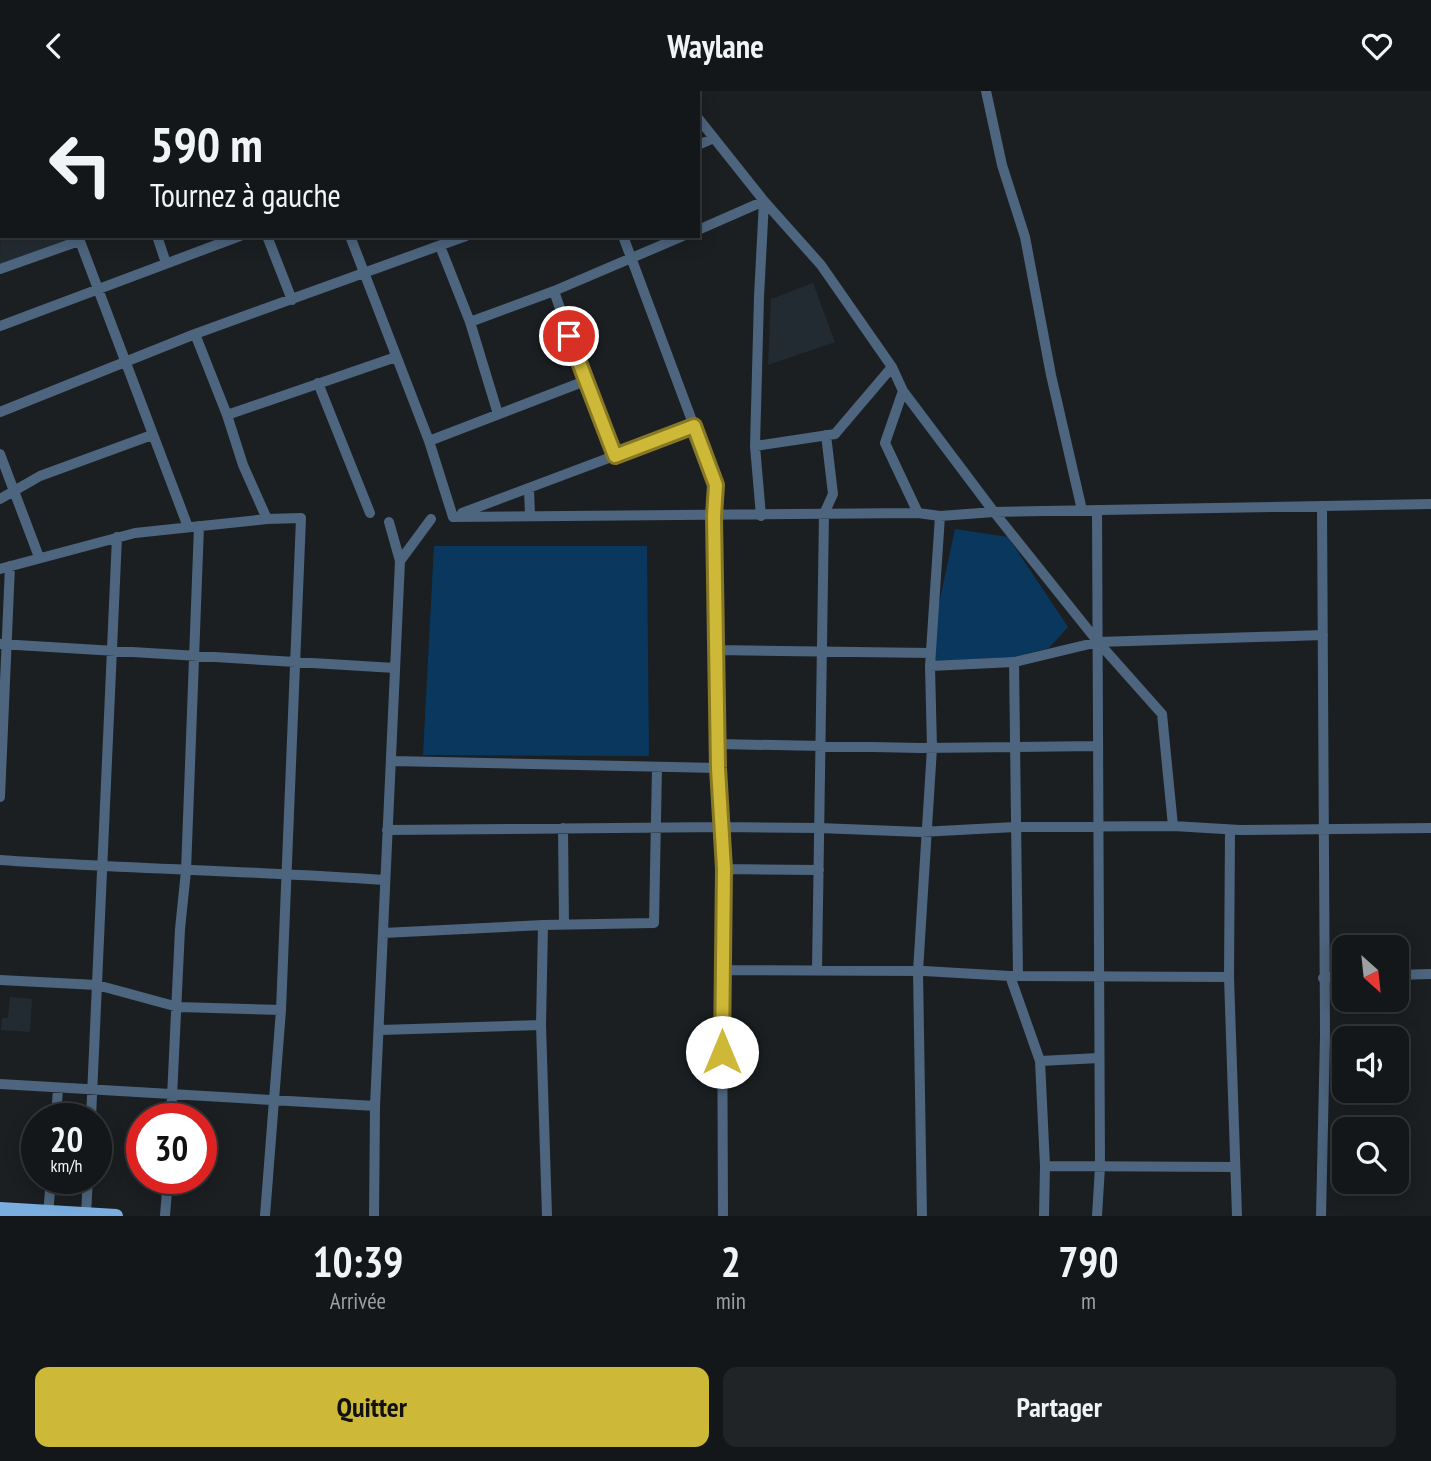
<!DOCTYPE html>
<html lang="fr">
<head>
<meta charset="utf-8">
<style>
	body { margin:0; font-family:"PT Sans Narrow",sans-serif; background:#212427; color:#f1f3f6; height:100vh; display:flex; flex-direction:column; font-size:26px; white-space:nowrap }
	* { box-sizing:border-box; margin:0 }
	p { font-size:23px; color:#9d9fa2 }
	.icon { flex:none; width:38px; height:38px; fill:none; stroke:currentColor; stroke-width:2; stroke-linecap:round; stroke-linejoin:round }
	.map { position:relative; height:1125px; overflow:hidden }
	.details { display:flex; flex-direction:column; background:#14171a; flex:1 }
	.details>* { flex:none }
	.banner { position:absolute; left:0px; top:0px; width:700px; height:147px; box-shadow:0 4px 18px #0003,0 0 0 2px #333639; background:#14171a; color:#f1f3f6; overflow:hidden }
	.needle { width:46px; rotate:153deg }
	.buttons { position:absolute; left:1332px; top:844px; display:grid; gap:14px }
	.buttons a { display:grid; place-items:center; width:77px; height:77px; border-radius:14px; background:#14171a; box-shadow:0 4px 18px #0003,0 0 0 2px #333639; font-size:35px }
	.speed { position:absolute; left:21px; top:1012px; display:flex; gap:14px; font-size:35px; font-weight:700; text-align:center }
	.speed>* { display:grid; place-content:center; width:91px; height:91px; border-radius:50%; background:#14171a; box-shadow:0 4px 18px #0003,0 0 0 2px #333639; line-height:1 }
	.speed small { font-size:18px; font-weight:400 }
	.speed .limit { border:10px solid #d22; background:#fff; color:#111 }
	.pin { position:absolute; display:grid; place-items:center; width:60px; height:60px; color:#fff; margin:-30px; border:4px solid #fff; border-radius:50%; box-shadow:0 2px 7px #0007 }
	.me { position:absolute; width:77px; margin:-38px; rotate:0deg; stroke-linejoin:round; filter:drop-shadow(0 0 5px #0008) }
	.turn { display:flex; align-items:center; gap:24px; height:147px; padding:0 35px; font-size:32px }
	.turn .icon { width:91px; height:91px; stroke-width:2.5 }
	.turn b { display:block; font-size:49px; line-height:60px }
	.eta { display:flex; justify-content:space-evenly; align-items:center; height:119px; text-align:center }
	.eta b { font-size:42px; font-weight:600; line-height:49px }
	.cta { display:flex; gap:14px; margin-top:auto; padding:14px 35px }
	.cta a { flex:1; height:80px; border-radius:14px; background:#ceb837; color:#111; font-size:28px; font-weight:600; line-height:80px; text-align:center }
	.cta a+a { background:#212427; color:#f1f3f6 }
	header { display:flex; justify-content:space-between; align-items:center; height:91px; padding:0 35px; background:#14171a; font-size:32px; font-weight:600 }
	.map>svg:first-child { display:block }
</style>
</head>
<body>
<header><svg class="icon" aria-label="back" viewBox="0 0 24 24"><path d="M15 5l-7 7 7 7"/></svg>Waylane<svg class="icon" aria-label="heart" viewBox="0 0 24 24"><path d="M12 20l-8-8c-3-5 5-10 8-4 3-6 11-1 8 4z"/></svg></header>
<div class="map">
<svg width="1431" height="1125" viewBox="0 0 1431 1125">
	<rect width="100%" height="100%" fill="#1b1f22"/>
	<!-- built -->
	<path fill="#232b32" d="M 2,50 L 2,145 L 73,145 L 73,147 L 0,173 Z
		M 813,192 L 835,251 L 768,274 L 771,208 Z
		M 10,906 L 32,908 L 30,941 L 1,939 L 2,927 L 8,927 Z"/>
	<!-- green -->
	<path fill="#09375e" d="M 955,438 L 1008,446 L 1068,536 L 1049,557 L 1014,566 L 935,570 L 938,517 Z
		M 434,455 L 647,455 L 649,665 L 423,664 Z"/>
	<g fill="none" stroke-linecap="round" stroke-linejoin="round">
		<!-- minor -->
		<path stroke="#4d657e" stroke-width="10" d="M 107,0 L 107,2
			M 296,0 L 297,2
			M 379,0 L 380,2
			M 486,0 L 487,2
			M 569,0 L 570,2
			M 677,0 L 678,2
			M 986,0 L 1002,74 L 1025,146 L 1051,284 L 1082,419
			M 91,2 L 96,0
			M 698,27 L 764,110 L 821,174 L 892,276 L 903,300 L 994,421 L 1098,551 L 1162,623 L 1173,735
			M 0,36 L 2,35
			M 698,54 L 714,47
			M 698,139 L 764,110 L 759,206 L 755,355 L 761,425
			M 78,145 L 188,436
			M 157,145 L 166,172
			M 267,145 L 292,209
			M 350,145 L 429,350 L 453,426
			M 623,145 L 716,394 L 714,425 L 718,677 L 725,778 L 722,879 L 723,1125
			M 440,155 L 470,231 L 498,323
			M 0,178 L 79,150
			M 554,200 L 585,290 L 615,365
			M 470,231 L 554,200 L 683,145
			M 0,235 L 240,145
			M 195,243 L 227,324 L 243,374 L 267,428
			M 318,292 L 370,422
			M 903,300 L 885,352 L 918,422
			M 0,321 L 195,243 L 466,145
			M 227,324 L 396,266
			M 429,350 L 585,290
			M 755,355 L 835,343 L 892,276
			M 0,363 L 39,466
			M 529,398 L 530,424
			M 0,408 L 40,385 L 152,344
			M 1097,419 L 1100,1076 L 1097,1125
			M 462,422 L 694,335
			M 453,426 L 918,422 L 940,425 L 994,421 L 1431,413
			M 400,470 L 431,428
			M 0,478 L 135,442 L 267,428 L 301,427 L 281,919 L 265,1125
			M 0,553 L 395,577
			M 716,559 L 931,562
			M 930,575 L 1014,571 L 1098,551 L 1323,544
			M 718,653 L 921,657 L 1098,655
			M 392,670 L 718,677
			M 0,706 L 10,475
			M 563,737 L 564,834
			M 387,739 L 723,736 L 819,737 L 921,741 L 1015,736 L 1173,735 L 1240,739 L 1431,737
			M 1230,739 L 1229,886 L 1237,1125
			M 0,769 C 128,778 257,780 385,789
			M 725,778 L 819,779
			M 543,834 L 541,934 L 547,1125
			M 383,842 L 543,834 L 654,832 L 657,676
			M 722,879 L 924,880 L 1010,885 L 1040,970 L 1045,1075 L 1044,1125
			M 817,879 L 824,423 L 833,403 L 826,344
			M 1396,884 L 1431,883
			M 1010,885 L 1018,885 L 1014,571
			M 1018,885 L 1229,886
			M 1323,887 L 1344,886
			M 0,889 L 97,894 L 178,916 L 281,919
			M 380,939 L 541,934
			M 1040,970 L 1099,967
			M 0,993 L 375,1015
			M 56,1027 L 58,998
			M 91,1027 L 117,446
			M 171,1027 L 180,838 L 186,780 L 199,435
			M 1045,1075 L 1234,1076
			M 86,1123 L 88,1087
			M 48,1125 L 51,1087
			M 165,1125 L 168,1087
			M 374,1125 L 375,1015 L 400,470 L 389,431
			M 922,1125 L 918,880 L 932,657 L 930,575 L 940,425
			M 1321,1125 L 1325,944 L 1322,415"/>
		<!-- major -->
		<path stroke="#7aade0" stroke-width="14" d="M 0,1118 L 116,1125"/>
	</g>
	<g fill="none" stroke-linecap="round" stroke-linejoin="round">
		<defs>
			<path id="route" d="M 569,245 L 615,365 L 694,335 L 716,394 L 714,425 L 718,677 L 724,778 L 722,961"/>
		</defs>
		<!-- route casing -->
		<use href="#route" stroke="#867824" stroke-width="18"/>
		<!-- route -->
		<use href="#route" stroke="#ceb837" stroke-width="12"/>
	</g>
</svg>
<div class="buttons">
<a><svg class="needle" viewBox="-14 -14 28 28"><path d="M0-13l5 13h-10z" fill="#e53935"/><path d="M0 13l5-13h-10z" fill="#9d9fa2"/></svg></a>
<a><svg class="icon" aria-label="sound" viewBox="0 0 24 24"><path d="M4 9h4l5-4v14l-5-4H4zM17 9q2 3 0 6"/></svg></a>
<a><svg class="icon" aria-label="search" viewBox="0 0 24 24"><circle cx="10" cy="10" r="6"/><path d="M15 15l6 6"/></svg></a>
</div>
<div class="speed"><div>20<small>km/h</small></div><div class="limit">30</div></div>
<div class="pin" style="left:569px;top:245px;background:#d93025"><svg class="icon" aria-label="arrive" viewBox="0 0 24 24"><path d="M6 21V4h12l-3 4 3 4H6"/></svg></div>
<svg class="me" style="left:722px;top:961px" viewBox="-20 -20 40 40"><circle r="19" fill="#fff"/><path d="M0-13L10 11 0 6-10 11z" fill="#ceb837"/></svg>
<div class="banner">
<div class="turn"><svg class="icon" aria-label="left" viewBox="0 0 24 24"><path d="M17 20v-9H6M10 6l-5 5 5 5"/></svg><div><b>590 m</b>Tournez à gauche</div></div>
</div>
</div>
<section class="details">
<div class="eta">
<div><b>10:39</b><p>Arrivée</p></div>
<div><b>2</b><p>min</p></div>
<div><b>790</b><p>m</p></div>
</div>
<div class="cta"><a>Quitter</a><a>Partager</a></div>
</section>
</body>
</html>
